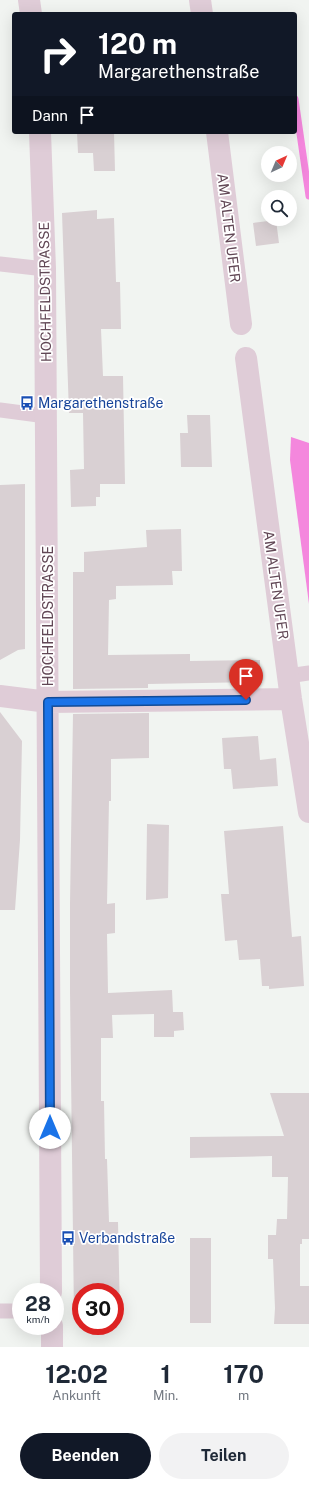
<!DOCTYPE html>
<html lang="de">
<head>
<meta charset="utf-8">
<style>
	body { margin:0; font-family:"Public Sans",sans-serif; background:#f2f2f3; color:#1f2937; height:100vh; display:flex; flex-direction:column; font-size:15px; white-space:nowrap }
	* { box-sizing:border-box; margin:0 }
	p { font-size:13px; color:#747a83 }
	.icon { flex:none; width:22px; height:22px; fill:none; stroke:currentColor; stroke-width:2; stroke-linecap:round; stroke-linejoin:round }
	.map { position:relative; height:1347px; overflow:hidden }
	.drawer { display:flex; flex-direction:column; background:#fff; flex:1 }
	.drawer>* { flex:none }
	.top-card { position:absolute; left:12px; top:12px; width:285px; height:122px; border-radius:4px; box-shadow:0 4px 16px #0002; background:#111827; color:#fff; overflow:hidden }
	.needle { width:26px; rotate:44deg }
	.tools { position:absolute; left:261px; top:146px; display:grid; gap:8px }
	.tools a { display:grid; place-items:center; width:36px; height:36px; border-radius:50%; background:#fff; box-shadow:0 4px 16px #0002; font-size:20px }
	.speed { position:absolute; left:12px; top:1283px; display:flex; gap:8px; font-size:20px; font-weight:700; text-align:center }
	.speed>* { display:grid; place-content:center; width:52px; height:52px; border-radius:50%; background:#fff; box-shadow:0 4px 16px #0002; line-height:1 }
	.speed small { font-size:10px; font-weight:400 }
	.speed .limit { border:6px solid #d22; background:#fff; color:#111 }
	.pin { position:absolute; display:grid; place-items:center; width:34px; height:34px; color:#fff; margin:-41px -17px; border-radius:50% 50% 50% 0; rotate:-45deg; box-shadow:0 0 4px #0007 }
	.pin .icon { rotate:45deg }
	.me { position:absolute; width:44px; margin:-22px; rotate:0deg; stroke-linejoin:round; filter:drop-shadow(0 0 3px #0008) }
	.turn { display:flex; align-items:center; gap:14px; height:84px; padding:0 20px; font-size:18px }
	.turn .icon { width:52px; height:52px; stroke-width:2.5 }
	.turn b { display:block; font-size:28px; line-height:34px }
	.then { display:flex; align-items:center; height:38px; padding:0 20px; background:#0003; gap:8px; font-size:15px }
	.eta { display:flex; justify-content:space-evenly; align-items:center; height:68px; text-align:center }
	.eta b { font-size:24px; font-weight:700; line-height:28px }
	.action { display:flex; gap:8px; margin-top:auto; padding:8px 20px }
	.action a { flex:1; height:46px; border-radius:24px; background:#111827; color:#fff; font-size:16px; font-weight:700; line-height:46px; text-align:center }
	.action a+a { background:#f2f2f3; color:#1f2937 }
	.map>svg:first-child { display:block }
</style>
</head>
<body>
<div class="map">
<svg width="309" height="1347" viewBox="0 0 309 1347">
	<rect width="100%" height="100%" fill="#f1f4f1"/>
	<!-- water -->
	<path fill="#f487dd" d="M 291,437 L 309,443 L 309,604 L 290,460 Z"/>
	<g fill="none" stroke-linecap="round" stroke-linejoin="round">
		<!-- stream -->
		<path stroke="#f487dd" stroke-width="7" d="M 295,99 L 309,196"/>
	</g>
	<!-- building -->
	<path fill="#d9d0d3" d="M 77,132 L 114,132 L 115,171 L 94,171 L 93,153 L 78,153 Z
		M 97,210 L 97,219 L 114,218 L 116,282 L 120,282 L 121,329 L 101,329 L 103,376 L 123,376 L 125,484 L 100,484 L 100,497 L 96,497 L 96,506 L 71,507 L 70,470 L 84,469 L 83,413 L 69,413 L 62,213 Z
		M 276,220 L 279,243 L 256,246 L 253,223 Z
		M 187,415 L 210,415 L 212,467 L 181,467 L 180,433 L 188,433 Z
		M 25,484 L 25,649 L 18,650 L 0,660 L 0,485 Z
		M 181,529 L 182,571 L 172,571 L 173,585 L 116,586 L 116,599 L 109,600 L 108,655 L 190,654 L 190,661 L 260,660 L 260,682 L 148,684 L 148,688 L 73,689 L 73,572 L 84,572 L 84,552 L 147,547 L 146,530 Z
		M 0,712 L 22,741 L 20,840 L 15,910 L 0,910 Z
		M 149,713 L 149,758 L 111,759 L 111,801 L 109,801 L 107,904 L 115,903 L 115,933 L 107,934 L 108,993 L 172,990 L 173,1012 L 183,1012 L 184,1030 L 174,1031 L 174,1037 L 154,1037 L 154,1014 L 112,1015 L 113,1038 L 101,1038 L 101,1101 L 104,1101 L 105,1159 L 107,1159 L 109,1222 L 118,1222 L 120,1316 L 115,1316 L 115,1292 L 81,1292 L 81,1317 L 74,1317 L 70,992 L 70,904 L 73,714 Z
		M 258,736 L 260,760 L 276,758 L 278,786 L 233,789 L 231,769 L 224,769 L 222,738 Z
		M 147,824 L 169,825 L 168,898 L 146,900 Z
		M 283,826 L 292,937 L 301,936 L 304,986 L 269,989 L 269,986 L 262,986 L 260,959 L 239,960 L 237,940 L 225,941 L 221,894 L 229,894 L 224,831 Z
		M 270,1093 L 309,1093 L 309,1239 L 302,1239 L 302,1244 L 300,1244 L 300,1286 L 309,1286 L 309,1324 L 274,1324 L 275,1308 L 273,1259 L 268,1259 L 268,1235 L 276,1235 L 277,1219 L 287,1219 L 288,1177 L 272,1177 L 272,1156 L 190,1158 L 190,1137 L 284,1136 Z
		M 190,1238 L 211,1238 L 211,1323 L 190,1323 Z"/>
	<g fill="none" stroke-linecap="round" stroke-linejoin="round">
		<!-- lane -->
		<path stroke="#dfccd7" stroke-width="15" d="M 0,264 L 45,269
			M 0,410 L 46,416
			M 288,676 L 309,673
			M 0,1311 L 21,1311"/>
		<!-- street -->
		<path stroke="#dfccd7" stroke-width="22" d="M 29,0 L 31,14
			M 200,0 L 202,14
			M 40,132 L 45,269 L 51,1292
			M 217,132 L 241,324
			M 246,358 L 291,699 L 309,812
			M 0,696 L 48,702 L 291,699
			M 52,1326 L 52,1347"/>
	</g>
	<g fill="none" stroke-linecap="round" stroke-linejoin="round">
		<defs>
			<path id="route" d="M 50,1128 L 48,702 L 246,700"/>
		</defs>
		<!-- route casing -->
		<use href="#route" stroke="#114b97" stroke-width="10"/>
		<!-- route -->
		<use href="#route" stroke="#1a73e8" stroke-width="7"/>
	</g>
	<!-- icons -->
	<defs>
		<symbol id="bus-bare" viewBox="-9 -9 18 18"><path d="M-5-6H5V4H4V6H2V4H-2V6H-4V4H-5ZM-3.5-4V0h7V-4ZM-3.5 1.2v1.5H-2V1.2ZM2 1.2v1.5H3.5V1.2Z" fill="#1a4fb4" stroke="#fff" stroke-width="2.5" paint-order="stroke"/></symbol>
	</defs>
	<g fill-rule="evenodd">
		<use href="#bus-bare" x="17" y="393" width="20" height="20"/>
		<use href="#bus-bare" x="58" y="1228" width="20" height="20"/>
	</g>
	<g text-anchor="middle" dominant-baseline="central" stroke-width="3.5" stroke-linejoin="round" paint-order="stroke">
		<!-- street labels -->
		<g font-size="14" fill="#614755" stroke="#fff">
			<text transform="translate(229 228) rotate(83)">AM ALTEN UFER</text>
			<text transform="translate(45 292) rotate(-91)">HOCHFELDSTRASSE</text>
			<text transform="translate(276 585) rotate(82)">AM ALTEN UFER</text>
			<text transform="translate(48 616) rotate(-90)">HOCHFELDSTRASSE</text>
		</g>
		<!-- transit labels -->
		<g font-size="14" fill="#164399" stroke="#fff" text-anchor="start">
			<text x="38" y="403">Margarethenstraße</text>
			<text x="79" y="1238">Verbandstraße</text>
		</g>
	</g>
</svg>
<div class="tools">
<a><svg class="needle" viewBox="-14 -14 28 28"><path d="M0-13l5 13h-10z" fill="#e53935"/><path d="M0 13l5-13h-10z" fill="#747a83"/></svg></a>
<a><svg class="icon" aria-label="search" viewBox="0 0 24 24"><circle cx="10" cy="10" r="6"/><path d="M15 15l6 6"/></svg></a>
</div>
<div class="speed"><div>28<small>km/h</small></div><div class="limit">30</div></div>
<div class="pin" style="left:246px;top:700px;background:#d93025"><svg class="icon" aria-label="arrive" viewBox="0 0 24 24"><path d="M6 21V4h12l-3 4 3 4H6"/></svg></div>
<svg class="me" style="left:50px;top:1128px" viewBox="-20 -20 40 40"><circle r="19" fill="#fff"/><path d="M0-13L10 11 0 6-10 11z" fill="#1a73e8"/></svg>
<div class="top-card">
<div class="turn"><svg class="icon" aria-label="right" viewBox="0 0 24 24"><path d="M7 20v-9h11M14 6l5 5-5 5"/></svg><div><b>120 m</b>Margarethenstraße</div></div>
<div class="then">Dann<svg class="icon" aria-label="arrive" viewBox="0 0 24 24"><path d="M6 21V4h12l-3 4 3 4H6"/></svg></div>
</div>
</div>
<section class="drawer">
<div class="eta">
<div><b>12:02</b><p>Ankunft</p></div>
<div><b>1</b><p>Min.</p></div>
<div><b>170</b><p>m</p></div>
</div>
<div class="action"><a>Beenden</a><a>Teilen</a></div>
</section>
</body>
</html>
